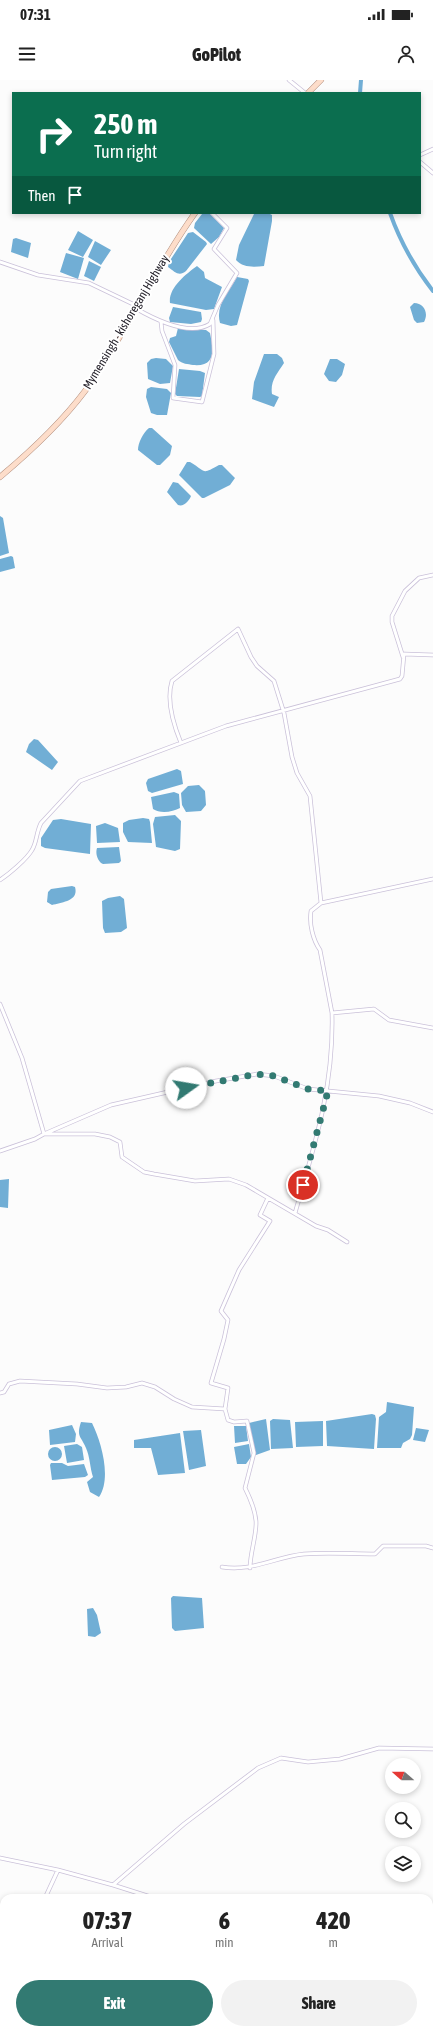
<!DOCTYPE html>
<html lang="en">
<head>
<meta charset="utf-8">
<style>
	body { margin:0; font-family:"Asap Condensed",sans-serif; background:#f2f2f2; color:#222; height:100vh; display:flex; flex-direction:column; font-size:15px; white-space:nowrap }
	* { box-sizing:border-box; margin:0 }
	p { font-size:13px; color:#767676 }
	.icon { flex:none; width:22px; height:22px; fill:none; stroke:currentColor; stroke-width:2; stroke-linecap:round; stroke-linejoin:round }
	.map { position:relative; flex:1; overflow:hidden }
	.drawer { position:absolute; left:0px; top:1814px; width:433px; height:140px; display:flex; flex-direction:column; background:#fff; border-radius:12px 12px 0 0; box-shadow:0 2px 6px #0003 }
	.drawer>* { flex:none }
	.banner { position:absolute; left:12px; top:12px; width:409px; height:122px; border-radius:0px; box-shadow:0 2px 6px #0003; background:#0b6e4f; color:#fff; overflow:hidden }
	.needle { width:26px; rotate:290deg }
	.fabs { position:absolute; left:385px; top:1678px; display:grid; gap:8px }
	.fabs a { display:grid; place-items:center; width:36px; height:36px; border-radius:50%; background:#fff; box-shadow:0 2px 6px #0003; font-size:20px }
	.pin { position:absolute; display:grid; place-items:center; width:34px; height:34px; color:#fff; margin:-17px; border:2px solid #fff; border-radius:50%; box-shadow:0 1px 4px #0007 }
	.me { position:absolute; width:44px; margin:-22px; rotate:77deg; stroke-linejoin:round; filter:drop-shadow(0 0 3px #0008) }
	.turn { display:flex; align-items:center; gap:14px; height:84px; padding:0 16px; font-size:18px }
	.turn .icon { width:52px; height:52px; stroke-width:2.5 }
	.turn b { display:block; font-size:28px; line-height:34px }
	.then { display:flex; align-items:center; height:38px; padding:0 16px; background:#0003; gap:8px; font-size:15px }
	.eta { display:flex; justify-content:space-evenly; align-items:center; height:68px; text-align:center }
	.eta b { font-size:24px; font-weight:800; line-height:28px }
	.primary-button { display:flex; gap:8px; margin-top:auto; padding:8px 16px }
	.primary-button a { flex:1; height:46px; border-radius:24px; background:#327a72; color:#fff; font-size:16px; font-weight:800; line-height:46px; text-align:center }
	.primary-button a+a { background:#f2f2f2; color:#222 }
	.status { display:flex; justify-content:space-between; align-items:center; height:28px; padding:0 20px; background:#fff; direction:ltr }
	.status svg { height:11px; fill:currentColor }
	header { display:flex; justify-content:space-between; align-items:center; height:52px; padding:0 16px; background:#fff; font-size:18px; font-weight:800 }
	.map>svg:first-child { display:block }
</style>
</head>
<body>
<div class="status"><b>07:31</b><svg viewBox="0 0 49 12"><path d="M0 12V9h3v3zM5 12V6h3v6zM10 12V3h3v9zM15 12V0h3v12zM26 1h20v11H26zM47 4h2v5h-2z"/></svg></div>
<header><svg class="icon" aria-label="menu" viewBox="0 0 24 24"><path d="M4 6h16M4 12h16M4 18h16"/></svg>GoPilot<svg class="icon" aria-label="person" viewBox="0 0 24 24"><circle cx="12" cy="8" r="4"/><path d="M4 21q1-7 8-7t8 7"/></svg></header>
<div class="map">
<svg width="433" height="1954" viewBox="0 0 433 1954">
	<rect width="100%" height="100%" fill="#fcfcfc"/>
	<!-- water -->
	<path fill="#71aed5" d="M 209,133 L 224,148 L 219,157 L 211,164 L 194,148 L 195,143 L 202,134 Z
		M 258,133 L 268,133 L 272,135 L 272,141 L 264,186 C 254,187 243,188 236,180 L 239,165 L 254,134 Z
		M 78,151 L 93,160 L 83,177 L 68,170 Z
		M 193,152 L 206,162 L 207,164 L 186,191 C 179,197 175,192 168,187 L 169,182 L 188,153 Z
		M 16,158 L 31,163 L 28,178 L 11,172 L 13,159 Z
		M 95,161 L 111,170 L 101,185 L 88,177 Z
		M 66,173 L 84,178 L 78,199 L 60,192 Z
		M 89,181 L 101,187 L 94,201 L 84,196 Z
		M 197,186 L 204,192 L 205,198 L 222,207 L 214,229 L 206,230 L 170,223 C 168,208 186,194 197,186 Z
		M 237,197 L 248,199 L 249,201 L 237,245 L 231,246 L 220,243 C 215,225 229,212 237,197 Z
		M 414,223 C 424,223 429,233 424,242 L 417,243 L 414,240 L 410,227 Z
		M 173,227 L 201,232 L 202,239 L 201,242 L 191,244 L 170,242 L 169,238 Z
		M 178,248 L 206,250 L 210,253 C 213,269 217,287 193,285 C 188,284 182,284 178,280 L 169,262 L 170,258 L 176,256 Z
		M 264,274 L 277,274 L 282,278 L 284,283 C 277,294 270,301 272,314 L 279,317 L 274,327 L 252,319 L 254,302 Z
		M 156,278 L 166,279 L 173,286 L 170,303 L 160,304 L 148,299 L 147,283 L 151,279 Z
		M 330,279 L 337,279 L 345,284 L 342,295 L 336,302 L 329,301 L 324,294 Z
		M 179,289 L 200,291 L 205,293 L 202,316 L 200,317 L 177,316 L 175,314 Z
		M 151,307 L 167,309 L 171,313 L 167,335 L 157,335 L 151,333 L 146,317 L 147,309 Z
		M 149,348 L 152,348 L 172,366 L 170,375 L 160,385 L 157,385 L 138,370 C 138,363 143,353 149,348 Z
		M 187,382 L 190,382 C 207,392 201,395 219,385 L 222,385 L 235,398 L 230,405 L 204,418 L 202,418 L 179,395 Z
		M 173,402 L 178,403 L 191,416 C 189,421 184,427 178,425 L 167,412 Z
		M 0,436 L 3,438 L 9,473 L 0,476 Z
		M 11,476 L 13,477 L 15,488 L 0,492 L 0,479 Z
		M 34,659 L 38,660 L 58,682 L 52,690 L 26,672 L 29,664 Z
		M 177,689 L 181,691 L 183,704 L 152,713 L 148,711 L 146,703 L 148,699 Z
		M 199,705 L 205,711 L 206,725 L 201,731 L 186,732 L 182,725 L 181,713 L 188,706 Z
		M 174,712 L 179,714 L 180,728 C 173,732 160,734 153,729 L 151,717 Z
		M 175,735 L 181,741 L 180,769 L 175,771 L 156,767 L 153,744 L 155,737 Z
		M 143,738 L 149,739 L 150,742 L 152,763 L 128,762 L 123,752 L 123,743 L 129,740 Z
		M 61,739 L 91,744 L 90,774 L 45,768 L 41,766 L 41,758 L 53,740 Z
		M 105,743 L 118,748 L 120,762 L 97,763 L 96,746 Z
		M 119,767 L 121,781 L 119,783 L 103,784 C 98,782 95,774 97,768 Z
		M 72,806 L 75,807 C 79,821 62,822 52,825 L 47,822 L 48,812 L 51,809 Z
		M 120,816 L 124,819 L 127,848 L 121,852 L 105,853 L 103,848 L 102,821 L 108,818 Z
		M 9,1099 L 8,1128 L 0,1127 L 0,1100 Z
		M 387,1322 L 414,1327 L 412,1355 L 410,1359 L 403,1363 L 401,1368 L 377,1368 L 379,1337 L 386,1332 Z
		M 372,1334 L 375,1335 L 376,1339 L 374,1369 L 327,1366 L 326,1341 Z
		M 266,1339 L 270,1370 L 256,1375 L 249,1343 Z
		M 273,1339 L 290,1340 L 293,1368 L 271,1369 L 270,1341 Z
		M 323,1341 L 323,1366 L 296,1367 L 295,1342 Z
		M 81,1342 L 92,1343 C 101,1361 112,1398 99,1417 L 90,1412 L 87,1402 L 93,1397 C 90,1388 90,1377 86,1368 C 81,1356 76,1357 81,1342 Z
		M 72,1345 L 76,1354 L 75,1362 L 50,1365 L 49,1350 Z
		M 234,1346 L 246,1346 L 248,1361 L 235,1363 Z
		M 416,1348 L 429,1350 L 425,1362 L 413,1360 Z
		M 201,1350 L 206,1386 L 189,1390 L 183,1351 Z
		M 180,1353 L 185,1393 L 158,1395 L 151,1368 L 134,1368 L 134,1360 Z
		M 77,1364 L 82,1367 L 84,1380 L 67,1383 L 64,1366 Z
		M 249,1364 L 251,1377 L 246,1384 L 237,1384 L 234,1367 Z
		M48 1374a7 7 0 1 1 14 0a7 7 0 1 1-14 0Z
		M 51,1383 L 62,1383 L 68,1386 L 84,1384 L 88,1395 L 85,1397 L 52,1400 L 50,1385 Z
		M 173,1516 L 202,1518 L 204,1548 L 175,1551 L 172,1548 L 171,1518 Z
		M 93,1528 L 97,1535 L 101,1553 L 95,1557 L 88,1556 L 87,1529 Z"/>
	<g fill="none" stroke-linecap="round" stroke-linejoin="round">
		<!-- canal -->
		<path stroke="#71aed5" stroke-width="4" d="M 360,13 L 361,0
			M 390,133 C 400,161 415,188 433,211"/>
		<defs>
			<path id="street" d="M 289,0 L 305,13
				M 420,75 L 433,69
				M 420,82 L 433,93
				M 0,182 L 38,195 L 89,203 L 137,226
				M 135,228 C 154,239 189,257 210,244 L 218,225 L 237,193 L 214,169 L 227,148 L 212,133
				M 161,242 L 162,251 L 175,285 L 173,318 L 202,322 L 214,274 L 213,240
				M 403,577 L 392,542 L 392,536 L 405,511 L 419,498 L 433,495
				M 181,663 C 174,646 166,620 172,601 L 238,549 L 251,577 L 257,586 L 274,601 L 284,633 L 292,677 L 297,693 L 310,716 L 321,823 L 433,799
				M 0,800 C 9,794 27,779 32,770 C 37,762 36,753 41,743 L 80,701 L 226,646 L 400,599 L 402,596 L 404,574 L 433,575
				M 321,823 L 311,831 C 309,844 313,860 320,870 L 332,933 L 374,929 L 389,940 L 433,948
				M 0,924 L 22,978 L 44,1054 L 111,1025 L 216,1001 L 257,994 L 274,996 L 308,1009 L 379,1016 L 410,1023 L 433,1032
				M 0,1071 L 35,1059 L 44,1054 L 95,1054 L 110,1057 L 120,1062 L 122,1077 L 144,1092 L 154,1094 L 195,1101 L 229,1099 L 246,1105 L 316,1146 L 328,1150 L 347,1162
				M 295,1133 C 315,1064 334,1006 332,933
				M 0,1313 L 4,1312 L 9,1304 L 20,1301 L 77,1304 L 107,1308 L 126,1307 L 142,1303 L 155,1307 L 174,1319 L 192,1327 L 225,1329
				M 222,1487 C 252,1492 275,1477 304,1474 C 327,1472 352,1474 375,1474 L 383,1466 L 426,1466 L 433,1468
				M 250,1488 C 250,1473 257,1454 256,1441 C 255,1429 250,1418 245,1408 L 254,1373 L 247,1341 L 234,1342 L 228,1340 L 225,1329 L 228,1308 L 211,1303 L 224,1259 L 228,1240 L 221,1231 L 239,1190 L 270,1141 L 260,1135 L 268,1118
				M 0,1778 L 58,1790 L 113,1805 L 184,1744 L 258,1688 L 281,1678 L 308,1682 L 340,1679 L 379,1668 L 433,1669
				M 113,1805 L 154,1818
				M 45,1818 L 58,1790
				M 0,1882 L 4,1877
				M 341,1950 L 344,1954
				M 179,1954 L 182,1950"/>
			<path id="primary" d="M 308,13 L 321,0
				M 0,397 C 31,371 61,343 85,311 C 126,254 154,190 195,133"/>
		</defs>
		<!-- street casing -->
		<use href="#street" stroke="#cac1d9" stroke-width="4.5"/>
		<!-- primary casing -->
		<use href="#primary" stroke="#b18d7c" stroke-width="6"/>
		<!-- street -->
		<use href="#street" stroke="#fff" stroke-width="3"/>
		<!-- primary -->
		<use href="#primary" stroke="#fdddca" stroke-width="5"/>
	</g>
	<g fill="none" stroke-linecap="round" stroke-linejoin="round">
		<!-- route -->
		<path stroke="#327a72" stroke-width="7" stroke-dasharray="0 12.6" d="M 186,1008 L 257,994 L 274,996 L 308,1009 L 328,1011 L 303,1105"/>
	</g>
	<g text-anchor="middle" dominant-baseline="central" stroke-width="4" stroke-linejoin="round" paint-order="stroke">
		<!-- street labels -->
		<g font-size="12" fill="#27242d" stroke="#fff">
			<text transform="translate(126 242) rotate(-59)">Mymensingh - kishoreganj Highway</text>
		</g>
	</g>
</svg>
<div class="fabs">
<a><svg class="needle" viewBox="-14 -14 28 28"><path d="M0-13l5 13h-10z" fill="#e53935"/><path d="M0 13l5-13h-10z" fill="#767676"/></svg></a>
<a><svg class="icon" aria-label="search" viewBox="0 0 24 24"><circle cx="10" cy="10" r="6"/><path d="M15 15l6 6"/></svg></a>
<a><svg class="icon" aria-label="layers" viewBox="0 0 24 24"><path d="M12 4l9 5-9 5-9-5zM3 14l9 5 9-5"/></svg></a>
</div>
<div class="pin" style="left:303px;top:1105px;background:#d93025"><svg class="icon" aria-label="arrive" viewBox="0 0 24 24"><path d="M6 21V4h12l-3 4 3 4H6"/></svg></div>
<svg class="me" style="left:186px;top:1008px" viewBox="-20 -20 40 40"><circle r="19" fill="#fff"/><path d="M0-13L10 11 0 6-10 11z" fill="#327a72"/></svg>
<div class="banner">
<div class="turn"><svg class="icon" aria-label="right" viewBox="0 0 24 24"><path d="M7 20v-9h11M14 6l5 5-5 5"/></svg><div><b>250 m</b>Turn right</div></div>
<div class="then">Then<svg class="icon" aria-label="arrive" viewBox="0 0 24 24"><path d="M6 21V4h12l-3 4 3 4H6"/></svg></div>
</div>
<section class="drawer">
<div class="eta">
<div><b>07:37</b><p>Arrival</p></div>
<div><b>6</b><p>min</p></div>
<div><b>420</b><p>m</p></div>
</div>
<div class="primary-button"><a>Exit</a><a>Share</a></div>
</section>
</div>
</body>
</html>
